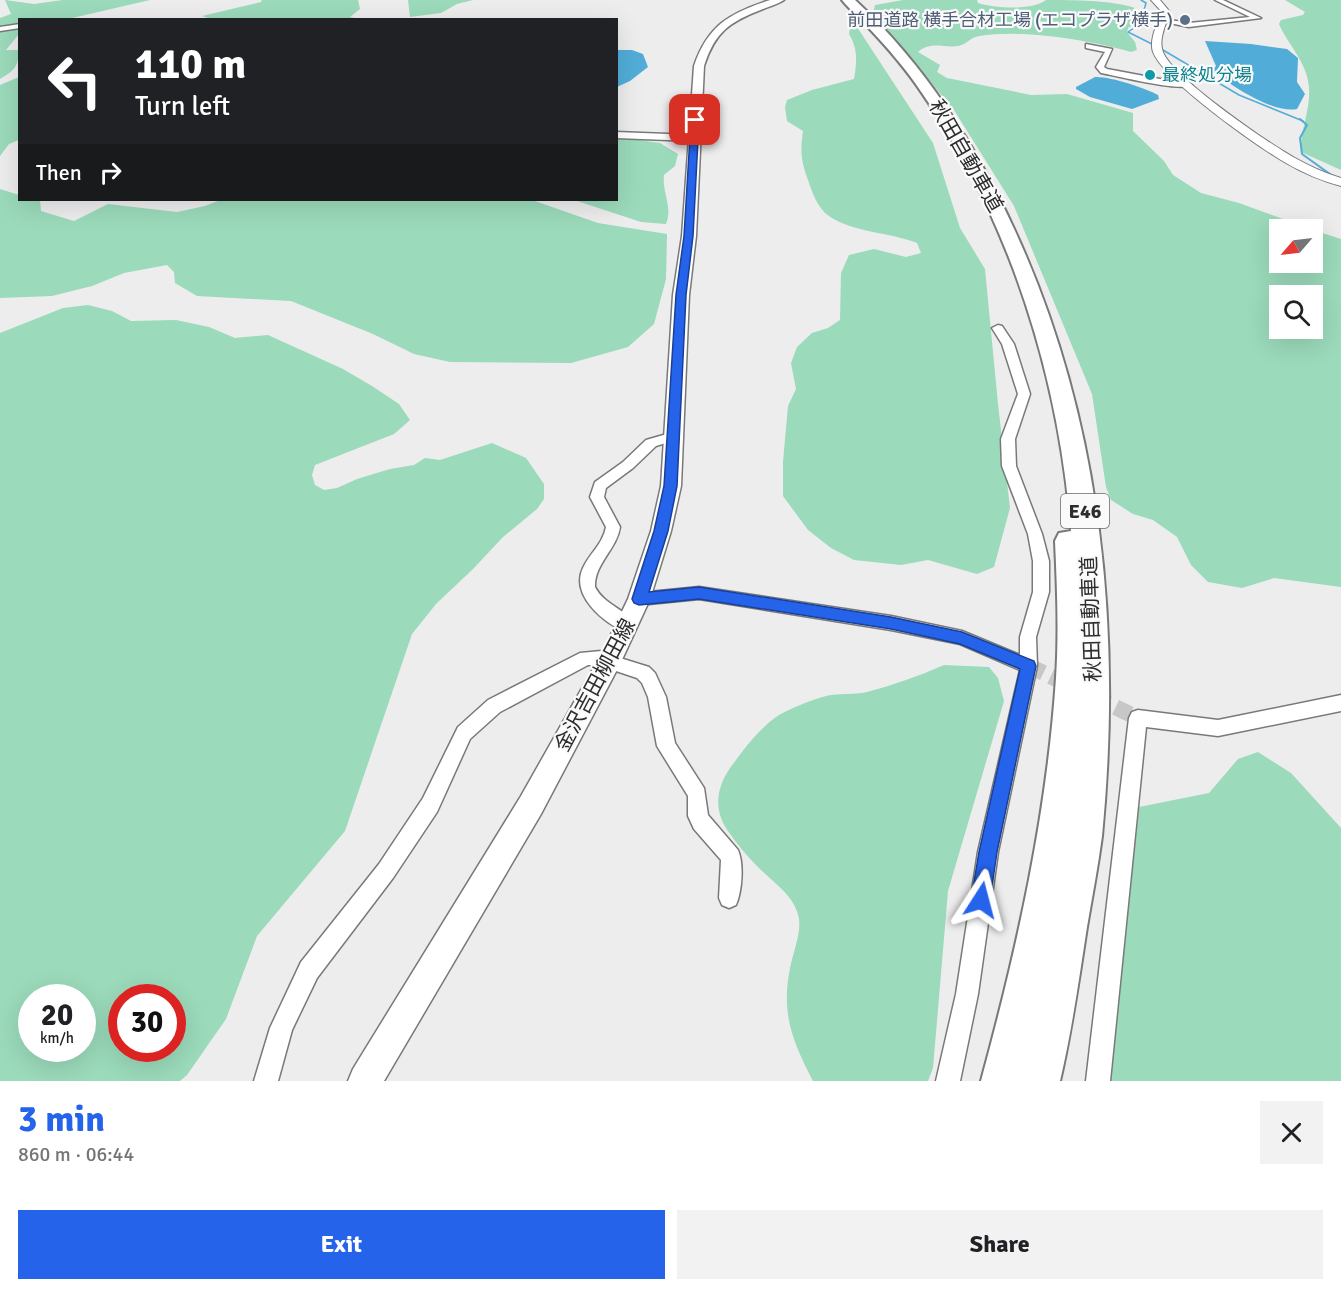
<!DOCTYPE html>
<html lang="en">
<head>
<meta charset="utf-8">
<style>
	body { margin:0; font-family:Signika,"Noto Sans JP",sans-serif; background:#f2f2f2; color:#202124; height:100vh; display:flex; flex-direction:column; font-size:22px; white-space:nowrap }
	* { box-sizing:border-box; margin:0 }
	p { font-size:20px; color:#757577 }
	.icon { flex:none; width:33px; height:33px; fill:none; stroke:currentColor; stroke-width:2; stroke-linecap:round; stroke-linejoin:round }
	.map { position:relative; height:1081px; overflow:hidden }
	.drawer { display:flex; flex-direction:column; background:#fff; flex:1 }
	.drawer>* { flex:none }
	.hud { position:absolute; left:18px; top:18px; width:600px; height:183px; border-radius:0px; box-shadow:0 6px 24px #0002; background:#202124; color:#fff; overflow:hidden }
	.needle { width:39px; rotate:242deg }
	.controls { position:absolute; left:1269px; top:219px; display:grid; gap:12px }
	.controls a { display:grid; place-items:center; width:54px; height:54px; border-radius:0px; background:#fff; box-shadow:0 6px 24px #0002; font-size:30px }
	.speed { position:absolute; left:18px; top:984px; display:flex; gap:12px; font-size:30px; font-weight:700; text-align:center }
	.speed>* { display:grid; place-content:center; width:78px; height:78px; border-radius:50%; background:#fff; box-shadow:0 6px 24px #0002; line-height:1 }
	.speed small { font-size:15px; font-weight:400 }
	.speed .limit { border:9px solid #d22; background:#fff; color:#111 }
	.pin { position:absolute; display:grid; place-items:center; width:51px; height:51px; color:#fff; margin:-26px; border-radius:12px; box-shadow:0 3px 9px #0006 }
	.me { position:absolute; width:66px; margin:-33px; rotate:9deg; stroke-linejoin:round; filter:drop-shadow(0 0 4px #0008) }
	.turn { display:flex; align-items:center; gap:21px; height:126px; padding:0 18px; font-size:27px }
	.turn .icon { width:78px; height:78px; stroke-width:2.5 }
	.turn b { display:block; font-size:42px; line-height:51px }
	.then { display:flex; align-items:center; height:57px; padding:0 18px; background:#0003; gap:12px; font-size:22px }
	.round { display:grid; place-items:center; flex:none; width:63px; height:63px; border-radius:0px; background:#f2f2f2 }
	.head { display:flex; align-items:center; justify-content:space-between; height:102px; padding:0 18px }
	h1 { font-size:36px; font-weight:800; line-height:45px; color:#2563eb }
	.button { display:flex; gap:12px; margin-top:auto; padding:12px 18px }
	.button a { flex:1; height:69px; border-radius:0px; background:#2563eb; color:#fff; font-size:24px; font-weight:800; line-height:69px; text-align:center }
	.button a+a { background:#f2f2f2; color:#202124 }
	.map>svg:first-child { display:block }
</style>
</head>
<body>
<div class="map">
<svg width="1341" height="1081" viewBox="0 0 1341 1081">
	<rect width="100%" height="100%" fill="#ededee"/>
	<!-- green -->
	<path fill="#9bdabb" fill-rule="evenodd" d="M 5,0 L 34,4 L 63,0 L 150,0 L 68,19 L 20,20 L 19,34 L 6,50 L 19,50 C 19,66 14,71 0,79 L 0,18 L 11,14 Z
		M 262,0 L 358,0 L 360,9 L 350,17 L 360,19 L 214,20 L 202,16 L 261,2 Z
		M 408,0 L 473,0 L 457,4 L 441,13 L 410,17 Z
		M 903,0 L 977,0 L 978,3 C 994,8 1032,11 1046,0 C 1074,0 1111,0 1135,8 L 1127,17 L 1136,23 L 1128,28 L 1127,32 L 1135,42 L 1137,50 L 1131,52 C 1087,40 1024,29 979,36 C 971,37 966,45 958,46 C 943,48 931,41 918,52 L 940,65 L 937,72 L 947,78 L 1031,95 L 1067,94 L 1133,113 L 1133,131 L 1164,161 L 1173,175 L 1201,193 L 1239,203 L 1310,229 L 1280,230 L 1280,262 L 1312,262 L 1313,230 L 1341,239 L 1341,587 L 1274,578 L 1242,588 L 1208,582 L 1191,565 L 1177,537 L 1153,520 L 1133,514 L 1111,500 L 1106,487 L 1092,394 L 1014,206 L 954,110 L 873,14 L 875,5 ZM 1280,296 L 1312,296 L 1312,328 L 1280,328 Z
		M 1285,0 L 1341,0 L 1341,170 L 1301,152 C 1300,130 1311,109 1309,87 C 1307,62 1288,45 1279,24 L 1281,20 L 1303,15 L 1305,12 Z
		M 857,27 L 933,143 L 960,228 L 985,269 L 998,404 L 1010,508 L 994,567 L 977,574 L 928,560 L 901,565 L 854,560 L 831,548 L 808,530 L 783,496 L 783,462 L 788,406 L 796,389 L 791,363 L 797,347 L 812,333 L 828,328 L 840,320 L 841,273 L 849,255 L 874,249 L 906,257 L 921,253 L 917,243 C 890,232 853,233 829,216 C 818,209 812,192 808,180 C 801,160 800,152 803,131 L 787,121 L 785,107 L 787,100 L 812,90 L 854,79 C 857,62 858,49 849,34 L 850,28 Z
		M 19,77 L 19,140 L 9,144 L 0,156 L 0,85 Z
		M 617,137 L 660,143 L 678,154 L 675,166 L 664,175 C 662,193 673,207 666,224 L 641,222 L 574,200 L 616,200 Z
		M 0,189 L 19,195 L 20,200 L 40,200 L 41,211 L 74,221 L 108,204 L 177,212 L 205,206 L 220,200 L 532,200 L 598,223 L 667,234 L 666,279 L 654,324 L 628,347 L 571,363 L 450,362 L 414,354 L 373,334 L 291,301 L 197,296 L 175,283 L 174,272 L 167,265 L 124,273 L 92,286 L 52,296 L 0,298 Z
		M 88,305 L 112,311 L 131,321 L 176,320 L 209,327 L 235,338 L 268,335 L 343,369 L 372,386 L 399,404 L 410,420 L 394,434 L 315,465 L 312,475 L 315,485 L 324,490 L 337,488 L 357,479 L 390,469 L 414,465 L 425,458 L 440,460 L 492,443 L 526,458 L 544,484 L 544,499 L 537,509 L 503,537 L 473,569 L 436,604 L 412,634 L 345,831 L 257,936 L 226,1019 L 187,1075 L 180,1081 L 0,1081 L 0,333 L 63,308 ZM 32,998 L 82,998 L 82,1048 L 32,1048 ZM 122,998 L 172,998 L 172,1048 L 122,1048 Z
		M 944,665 L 989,667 L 998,678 L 1004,701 L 948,891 L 933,1068 L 928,1081 L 813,1081 C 792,1041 781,1013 790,968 C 793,953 801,934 799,919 C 796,896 771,881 757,866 C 746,855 737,844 728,831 C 712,808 717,785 733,764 C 744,749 759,729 776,717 C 786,710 814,699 826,696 C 839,693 854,695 867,692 C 893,685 919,676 944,665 Z
		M 1258,752 L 1291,773 L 1341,828 L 1341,1081 L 1108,1081 L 1139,807 L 1209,793 L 1238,759 Z"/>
	<!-- water -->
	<path fill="#51add8" d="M 1205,41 L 1251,44 L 1287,49 L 1298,58 L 1297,82 L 1305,94 L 1297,109 C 1273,114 1231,85 1212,71 L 1216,66 Z
		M 617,50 L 632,50 L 643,54 L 648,67 L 630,81 L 617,87 Z
		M 1095,77 C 1109,76 1146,88 1158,95 L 1159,99 L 1132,109 L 1090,97 L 1076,89 L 1076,87 Z"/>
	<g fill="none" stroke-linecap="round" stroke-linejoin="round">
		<!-- stream-far1 -->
		<path stroke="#51add8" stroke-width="1.5" d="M 1141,0 L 1146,3 L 1140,24 L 1128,32 L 1152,44
			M 1163,50 L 1239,95 L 1303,121"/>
		<!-- stream -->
		<path stroke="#51add8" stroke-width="2" d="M 1300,119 L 1307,125 L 1300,138 L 1302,154 L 1341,182"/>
		<!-- minor-tunnel -->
		<path stroke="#c7c7c7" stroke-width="16" stroke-dasharray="16 8" stroke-linecap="butt" d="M 1029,666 L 1138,718"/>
		<defs>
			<path id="minor" d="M 1215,0 L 1223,0 L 1261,18 L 1189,27 L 1160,21 L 1163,19 L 1189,23 L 1250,17 Z
				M 20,24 L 20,28 L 0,31 L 0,27 Z
				M 1086,44 L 1112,49 L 1104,67 L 1107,69 L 1192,85 C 1179,92 1118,76 1101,73 L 1096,67 L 1105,52 L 1086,48 Z
				M 616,132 L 694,135 L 698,138 L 694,141 L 616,138 Z
				M 998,325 L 1002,326 L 1014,344 L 1030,394 L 1015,439 L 1016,466 L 1042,534 L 1049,561 L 1049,592 L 1036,637 L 1037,666 L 998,852 L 978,994 L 960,1081 L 936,1081 L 956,994 L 978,852 L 1020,670 L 960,644 L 891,630 L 699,599 L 639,605 L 633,604 L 631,599 L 633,594 L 639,593 L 699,587 L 891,616 L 962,631 L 1020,655 L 1020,637 L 1033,592 L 1033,561 L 1028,534 L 1002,466 L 1001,439 L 1018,394 L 1002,344 L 992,328 Z
				M 674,432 L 679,433 L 681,436 L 679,439 L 656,446 L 633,468 L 606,488 L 604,497 L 620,527 C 617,549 594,564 595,587 C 604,605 628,610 635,625 L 633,630 L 627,632 C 604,624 570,595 583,568 C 589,554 603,544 606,527 L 590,497 L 595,482 L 623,462 L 646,440 Z
				M 612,650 L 618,652 L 620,658 L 649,667 L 655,673 L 666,697 L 675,743 L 704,788 L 708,815 L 738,850 C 744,864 742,891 736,905 L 729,908 L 722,905 L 719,898 L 721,860 L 694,829 L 688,816 L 688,796 L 657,746 L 648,697 L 642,683 L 637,678 L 604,667 L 603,665 L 588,665 L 500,712 L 470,739 L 437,812 L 393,878 L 317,978 L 292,1030 L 278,1081 L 254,1081 L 270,1028 L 301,962 L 379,864 L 423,798 L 458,727 L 488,700 L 580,653 Z
				M 1341,695 L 1341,711 L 1218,736 L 1146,727 L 1110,1081 L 1086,1081 L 1129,718 L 1132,712 L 1138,710 L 1218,720 Z"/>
			<path id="tertiary" d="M 1151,0 L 1160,0 L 1170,12 C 1166,24 1158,40 1163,52 C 1173,78 1268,143 1295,158 C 1309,166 1325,173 1341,178 L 1341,186 C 1322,181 1303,173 1286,163 C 1257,146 1164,81 1153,52 C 1149,40 1157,24 1162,12 Z"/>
			<path id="secondary" d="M 770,0 L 784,0 C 778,4 770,6 763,9 C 729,22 715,32 704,66 L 696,236 L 689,295 L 681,486 L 671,531 L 650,599 L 620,664 L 541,814 L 384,1081 L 348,1081 L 353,1069 L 521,796 L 603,651 L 628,599 L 651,531 L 661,486 L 673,295 L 682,236 L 694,66 C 708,25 730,13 770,0 Z"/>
			<path id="motorway" d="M 842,0 L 855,0 C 925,65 976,145 1015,231 C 1102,420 1122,631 1102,836 C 1098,867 1092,897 1087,927 C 1079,979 1072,1030 1060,1081 L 981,1081 C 1017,949 1047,815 1056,678 C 1059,632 1057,587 1055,541 L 1059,533 L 1071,531 C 1059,377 1010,220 922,93 C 906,69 887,47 867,26 C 859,17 849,9 842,0 Z"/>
		</defs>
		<!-- minor casing -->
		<use href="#minor" stroke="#79797a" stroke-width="3"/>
		<!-- tertiary casing -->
		<use href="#tertiary" stroke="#79797a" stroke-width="2"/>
		<!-- secondary casing -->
		<use href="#secondary" stroke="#79797a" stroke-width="3"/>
		<!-- motorway casing -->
		<use href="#motorway" stroke="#79797a" stroke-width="4"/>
		<!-- minor -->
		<use href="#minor" fill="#fff" fill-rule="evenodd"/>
		<!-- tertiary -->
		<use href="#tertiary" fill="#fff" fill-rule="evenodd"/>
		<!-- secondary -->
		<use href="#secondary" fill="#fff" fill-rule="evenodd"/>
		<!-- motorway -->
		<use href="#motorway" fill="#fff" fill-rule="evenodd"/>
	</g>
	<!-- route -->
	<path fill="#2563eb" stroke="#184099" stroke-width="1.5" d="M 695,118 L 699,120 L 693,236 L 686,295 L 677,486 L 668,531 L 649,592 L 699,587 L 891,617 L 962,632 L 1034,661 L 1036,666 L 997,852 L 990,900 L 987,906 L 981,909 L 974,906 L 971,900 L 979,852 L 1020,669 L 960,644 L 891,629 L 699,599 L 639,605 L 634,603 L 632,599 L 654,531 L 664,486 L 676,295 L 684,236 L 691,120 Z"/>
	<!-- markers -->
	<circle fill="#5c6f8a" stroke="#fafafb" stroke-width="2" cx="1185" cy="20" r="6"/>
	<circle fill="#0f9aa8" stroke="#fafafb" stroke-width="2" cx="1150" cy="75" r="6"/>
	<g text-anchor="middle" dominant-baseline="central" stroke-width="4.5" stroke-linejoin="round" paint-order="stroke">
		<!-- far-service labels -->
		<g font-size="18" fill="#4e5e75" stroke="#fafafb" text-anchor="end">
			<text x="1173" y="20">前田道路 横手合材工場 (エコプラザ横手)</text>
		</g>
		<!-- far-culture labels -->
		<g font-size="18" fill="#0d838f" stroke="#fafafb" text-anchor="start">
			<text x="1162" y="75">最終処分場</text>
		</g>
		<!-- shield labels -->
		<rect fill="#fafafb" stroke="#6a6a6b" stroke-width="1.5" x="1061" y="494" width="48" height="34" rx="4.5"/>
		<g font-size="20" font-weight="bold" fill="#2d2d2d">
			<text x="1085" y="511">E46</text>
		</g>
		<!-- street labels -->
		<g font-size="21" fill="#2d2d2d" stroke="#fafafb">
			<text transform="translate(966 156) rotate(60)">秋田自動車道</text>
			<text transform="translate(1091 619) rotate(-92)">秋田自動車道</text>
			<text transform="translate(595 685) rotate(-62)">金沢吉田柳田線</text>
		</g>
	</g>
</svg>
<div class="controls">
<a><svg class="needle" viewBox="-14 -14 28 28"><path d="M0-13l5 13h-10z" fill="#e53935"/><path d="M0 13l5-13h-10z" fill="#757577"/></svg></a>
<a><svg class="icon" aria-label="search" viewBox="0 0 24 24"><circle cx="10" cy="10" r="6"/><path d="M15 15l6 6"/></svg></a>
</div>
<div class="speed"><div>20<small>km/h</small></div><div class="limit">30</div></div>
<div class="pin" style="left:695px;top:120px;background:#d93025"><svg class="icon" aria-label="arrive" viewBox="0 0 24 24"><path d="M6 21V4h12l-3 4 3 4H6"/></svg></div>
<svg class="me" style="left:981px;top:900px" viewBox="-20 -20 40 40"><path d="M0-17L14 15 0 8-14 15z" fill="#2563eb" stroke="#fff" stroke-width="4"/></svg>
<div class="hud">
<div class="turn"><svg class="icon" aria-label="left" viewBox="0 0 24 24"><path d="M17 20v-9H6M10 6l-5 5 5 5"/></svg><div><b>110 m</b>Turn left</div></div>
<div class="then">Then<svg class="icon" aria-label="right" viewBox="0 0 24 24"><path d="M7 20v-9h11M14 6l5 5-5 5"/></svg></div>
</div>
</div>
<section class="drawer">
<div class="head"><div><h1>3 min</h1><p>860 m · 06:44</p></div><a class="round"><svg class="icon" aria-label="close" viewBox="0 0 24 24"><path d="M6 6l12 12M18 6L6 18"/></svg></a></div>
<div class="button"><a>Exit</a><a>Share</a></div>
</section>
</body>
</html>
